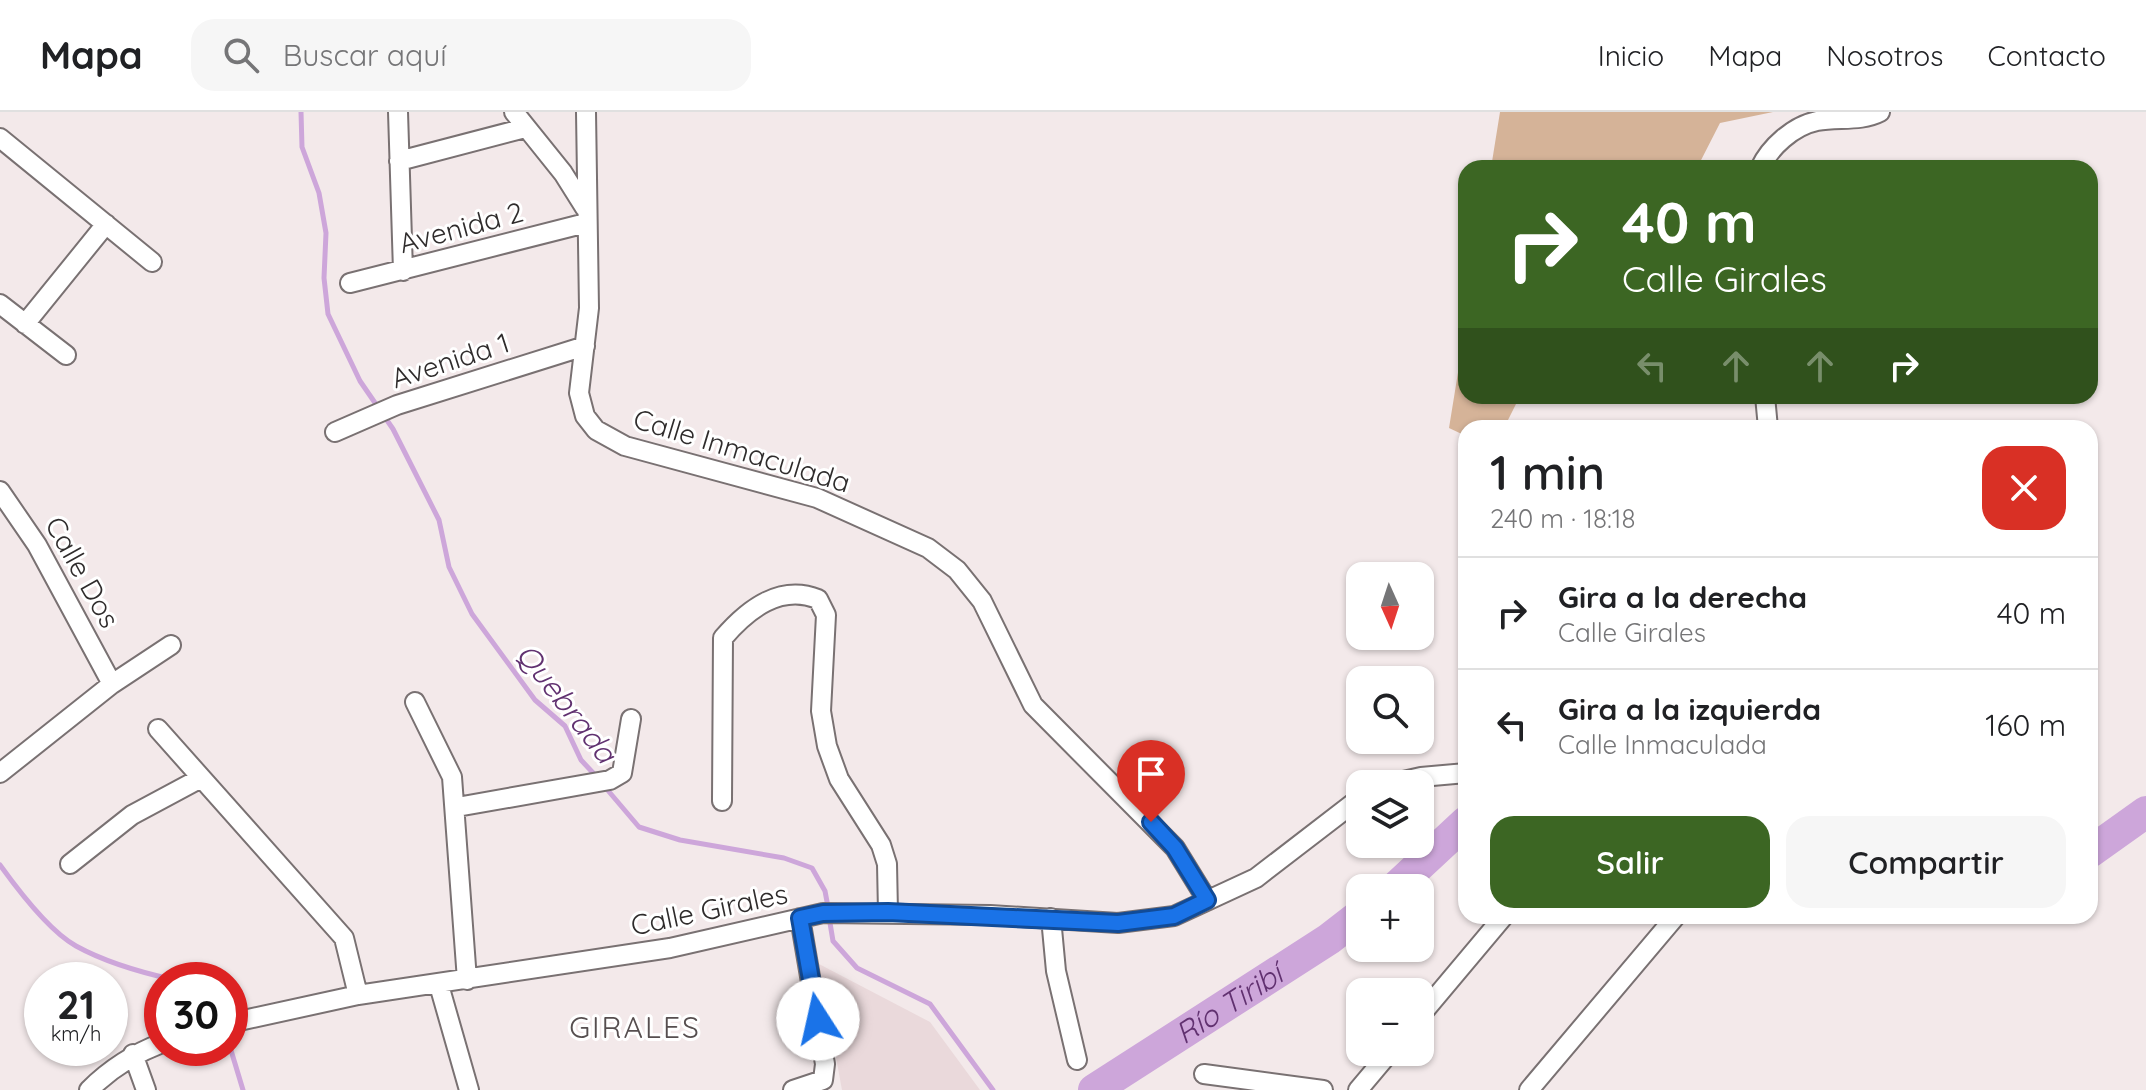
<!DOCTYPE html>
<html lang="es">
<head>
<meta charset="utf-8">
<style>
	body { margin:0; font-family:Quicksand,sans-serif; background:#f6f6f6; color:#202124; height:100vh; display:flex; flex-direction:column; font-size:30px; white-space:nowrap }
	* { box-sizing:border-box; margin:0 }
	p { font-size:26px; color:#757577 }
	.icon { flex:none; width:44px; height:44px; fill:none; stroke:currentColor; stroke-width:2; stroke-linecap:round; stroke-linejoin:round }
	.map { position:relative; flex:1; overflow:hidden }
	.details { position:absolute; left:1458px; top:308px; width:640px; height:504px; display:flex; flex-direction:column; background:#fff; border-radius:24px; box-shadow:0 2px 6px #0004 }
	.details>* { flex:none }
	.banner { position:absolute; left:1458px; top:48px; width:640px; height:244px; border-radius:24px; box-shadow:0 2px 6px #0004; background:#3c6623; color:#fff; overflow:hidden }
	.needle { width:52px; rotate:177deg }
	.controls { position:absolute; left:1346px; top:450px; display:grid; gap:16px }
	.controls a { display:grid; place-items:center; width:88px; height:88px; border-radius:16px; background:#fff; box-shadow:0 2px 6px #0004; font-size:40px }
	.speed { position:absolute; left:24px; top:850px; display:flex; gap:16px; font-size:40px; font-weight:700; text-align:center }
	.speed>* { display:grid; place-content:center; width:104px; height:104px; border-radius:50%; background:#fff; box-shadow:0 2px 6px #0004; line-height:1 }
	.speed small { font-size:20px; font-weight:400 }
	.speed .limit { border:12px solid #d22; background:#fff; color:#111 }
	.pin { position:absolute; display:grid; place-items:center; width:68px; height:68px; color:#fff; margin:-82px -34px; border-radius:50% 50% 50% 0; rotate:-45deg; box-shadow:0 0 8px #0007 }
	.pin .icon { rotate:45deg }
	.me { position:absolute; width:88px; margin:-44px; rotate:350deg; stroke-linejoin:round; filter:drop-shadow(0 0 6px #0008) }
	.turn { display:flex; align-items:center; gap:28px; height:168px; padding:0 32px; font-size:36px }
	.turn .icon { width:104px; height:104px; stroke-width:2.5 }
	.turn b { display:block; font-size:56px; line-height:68px }
	.lanes { display:flex; align-items:center; height:76px; padding:0 32px; background:#0003; justify-content:center; gap:40px; direction:ltr }
	.lanes .off { opacity:.35 }
	.round { display:grid; place-items:center; flex:none; width:84px; height:84px; border-radius:24px; background:#f6f6f6 }
	.summary { display:flex; align-items:center; justify-content:space-between; height:136px; padding:0 32px }
	h1 { font-size:48px; font-weight:600; line-height:60px }
	.primary-button { display:flex; gap:16px; margin-top:auto; padding:16px 32px }
	.primary-button a { flex:1; height:92px; border-radius:24px; background:#3c6623; color:#fff; font-size:32px; font-weight:600; line-height:92px; text-align:center }
	.primary-button a+a { background:#f6f6f6; color:#202124 }
	ul { padding:0; list-style:none }
	li { display:flex; align-items:center; gap:24px; height:112px; padding:0 32px; border-top:2px solid #e0e0e0 }
	li div { flex:1 }
	li b { display:block; font-size:30px }
	li em { font-style:normal }
	header { display:flex; align-items:center; gap:48px; box-sizing:border-box; height:112px; padding:0 40px; background:#fff; border-bottom:2px solid #e0e0e0 }
	header strong { font-size:38px }
	nav { display:flex; gap:44px; margin-inline-start:auto; font-size:28px }
	.search { width:560px; height:72px; background:#f6f6f6; display:flex; align-items:center; gap:20px; box-sizing:border-box; padding:0 28px; border-radius:24px; color:#757577; font-size:30px }
	.map>svg:first-child { display:block }
</style>
</head>
<body>
<header>
<strong>Mapa</strong>
<div class="search"><svg class="icon" aria-label="search" viewBox="0 0 24 24"><circle cx="10" cy="10" r="6"/><path d="M15 15l6 6"/></svg>Buscar aquí</div>
<nav><a>Inicio</a><a>Mapa</a><a>Nosotros</a><a>Contacto</a></nav>
</header>
<div class="map">
<svg width="2146" height="978" viewBox="0 0 2146 978">
	<rect width="100%" height="100%" fill="#f3e9ea"/>
	<!-- built -->
	<path fill="#ead9db" d="M 819,852 L 930,910 L 980,978 L 842,978 Z"/>
	<!-- green -->
	<path fill="#d5b398" d="M 1500,0 L 1773,0 L 1720,11 L 1697,56 L 1491,56 Z
		M 1466,211 L 1466,284 L 1520,284 L 1504,316 L 1466,316 L 1466,324 L 1449,316 Z"/>
	<g fill="none" stroke-linecap="round" stroke-linejoin="round">
		<!-- stream -->
		<path stroke="#cda6da" stroke-width="5" d="M 301,0 L 302,35 L 319,81 L 326,121 L 324,166 L 328,202 L 360,269 L 393,317 L 439,408 L 449,455 L 472,502 L 535,588 L 565,614 L 581,648 L 596,664
			M 605,675 L 639,715 L 680,728 L 784,746 L 812,756 L 825,779 L 828,795
			M 0,753 C 18,778 49,819 76,834 C 105,850 143,861 175,868
			M 829,805 L 833,829 L 857,856 L 930,892 L 993,978
			M 230,935 L 243,978"/>
		<!-- river -->
		<g stroke="#cda6da" stroke-width="32">
			<path d="M 2090,740 L 2146,700"/>
			<path d="M 1395,776 L 1466,710"/>
			<path id="s1" d="M 1094,978 L 1329,827 L 1360,803"/>
		</g>
		<defs>
			<path id="street" d="M 398,0 L 403,159
				M 514,0 L 563,61 L 585,96
				M 586,0 L 589,196 L 579,281 L 585,304 L 596,318 L 625,334 L 817,386 L 928,436 L 957,458 L 982,489 L 1033,593 L 1175,736 L 1207,788
				M 0,26 L 152,150
				M 399,49 L 525,16
				M 1760,56 C 1770,35 1793,14 1817,9 C 1838,5 1861,10 1880,0
				M 350,171 L 586,111
				M 0,192 L 66,243
				M 25,212 L 106,112
				M 1765,284 L 1768,316
				M 335,320 L 397,293 L 585,234
				M 0,379 L 37,433 L 112,572
				M 415,590 L 452,665 L 467,868
				M 158,617 L 344,826 L 358,883
				M 0,661 L 112,572 L 171,533
				M 1390,672 L 1421,665 L 1466,661
				M 722,689 L 723,526 C 748,497 780,472 818,487 L 826,503 L 821,599 L 827,634 L 839,667 L 881,733 L 887,752 L 888,800
				M 457,695 L 610,668 L 622,661 L 631,607
				M 70,752 L 132,703 L 201,666
				M 1051,806 L 1056,859 L 1077,948
				M 439,873 L 469,978
				M 1420,904 L 1504,804
				M 230,911 L 358,883 L 670,836 L 823,801 L 990,803 L 1118,811 L 1174,804 L 1256,766 L 1360,686
				M 133,942 L 146,978
				M 1204,962 L 1323,978
				M 89,978 C 111,956 133,942 162,931
				M 793,978 L 823,968 L 825,952 L 800,806
				M 1358,978 L 1390,940
				M 1529,978 L 1676,804"/>
		</defs>
		<!-- street casing -->
		<use href="#street" stroke="#797172" stroke-width="22"/>
		<!-- street -->
		<use href="#street" stroke="#fff" stroke-width="18"/>
	</g>
	<g fill="none" stroke-linecap="round" stroke-linejoin="round">
		<defs>
			<path id="route" d="M 818,907 L 800,806 L 823,801 L 888,800 L 1118,811 L 1174,804 L 1207,788 L 1175,736 L 1151,710"/>
		</defs>
		<!-- route casing -->
		<use href="#route" stroke="#114b97" stroke-width="20"/>
		<!-- route -->
		<use href="#route" stroke="#1a73e8" stroke-width="14"/>
	</g>
	<g text-anchor="middle" dominant-baseline="central" stroke-width="6" stroke-linejoin="round" paint-order="stroke">
		<!-- street labels -->
		<g font-size="28" fill="#2f2c2c" stroke="#fff">
			<text transform="translate(461 115) rotate(-15)">Avenida 2</text>
			<text transform="translate(450 248) rotate(-18)">Avenida 1</text>
			<text transform="translate(742 338) rotate(17)">Calle Inmaculada</text>
			<text transform="translate(83 460) rotate(61)">Calle Dos</text>
			<text transform="translate(709 797) rotate(-12)">Calle Girales</text>
		</g>
		<!-- water labels -->
		<g font-size="30" font-style="italic" fill="#613170" stroke="#fff">
			<text transform="translate(567 591) rotate(52)">Quebrada</text>
			<text stroke="none"><textPath href="#s1" startOffset="160">Río Tiribí</textPath></text>
		</g>
		<!-- neighbourhood labels -->
		<g font-size="30" letter-spacing="2" fill="#564e4f" stroke="#fff">
			<text x="635" y="915">GIRALES</text>
		</g>
	</g>
</svg>
<div class="controls">
<a><svg class="needle" viewBox="-14 -14 28 28"><path d="M0-13l5 13h-10z" fill="#e53935"/><path d="M0 13l5-13h-10z" fill="#757577"/></svg></a>
<a><svg class="icon" aria-label="search" viewBox="0 0 24 24"><circle cx="10" cy="10" r="6"/><path d="M15 15l6 6"/></svg></a>
<a><svg class="icon" aria-label="layers" viewBox="0 0 24 24"><path d="M12 4l9 5-9 5-9-5zM3 14l9 5 9-5"/></svg></a>
<a>+</a>
<a>−</a>
</div>
<div class="speed"><div>21<small>km/h</small></div><div class="limit">30</div></div>
<div class="pin" style="left:1151px;top:710px;background:#d93025"><svg class="icon" aria-label="arrive" viewBox="0 0 24 24"><path d="M6 21V4h12l-3 4 3 4H6"/></svg></div>
<svg class="me" style="left:818px;top:907px" viewBox="-20 -20 40 40"><circle r="19" fill="#fff"/><path d="M0-13L10 11 0 6-10 11z" fill="#1a73e8"/></svg>
<div class="banner">
<div class="turn"><svg class="icon" aria-label="right" viewBox="0 0 24 24"><path d="M7 20v-9h11M14 6l5 5-5 5"/></svg><div><b>40 m</b>Calle Girales</div></div>
<div class="lanes"><svg class="icon off" aria-label="left" viewBox="0 0 24 24"><path d="M17 20v-9H6M10 6l-5 5 5 5"/></svg><svg class="icon off" aria-label="ahead" viewBox="0 0 24 24"><path d="M12 20V5M6 11l6-6 6 6"/></svg><svg class="icon off" aria-label="ahead" viewBox="0 0 24 24"><path d="M12 20V5M6 11l6-6 6 6"/></svg><svg class="icon" aria-label="right" viewBox="0 0 24 24"><path d="M7 20v-9h11M14 6l5 5-5 5"/></svg></div>
</div>
<section class="details">
<div class="summary"><div><h1>1 min</h1><p>240 m · 18:18</p></div><a class="round" style="background:#d93025;color:#fff"><svg class="icon" aria-label="close" viewBox="0 0 24 24"><path d="M6 6l12 12M18 6L6 18"/></svg></a></div>
<ul>
<li><svg class="icon" aria-label="right" viewBox="0 0 24 24"><path d="M7 20v-9h11M14 6l5 5-5 5"/></svg><div><b>Gira a la derecha</b><p>Calle Girales</p></div><em>40 m</em></li>
<li><svg class="icon" aria-label="left" viewBox="0 0 24 24"><path d="M17 20v-9H6M10 6l-5 5 5 5"/></svg><div><b>Gira a la izquierda</b><p>Calle Inmaculada</p></div><em>160 m</em></li>
</ul>
<div class="primary-button"><a>Salir</a><a>Compartir</a></div>
</section>
</div>
</body>
</html>
